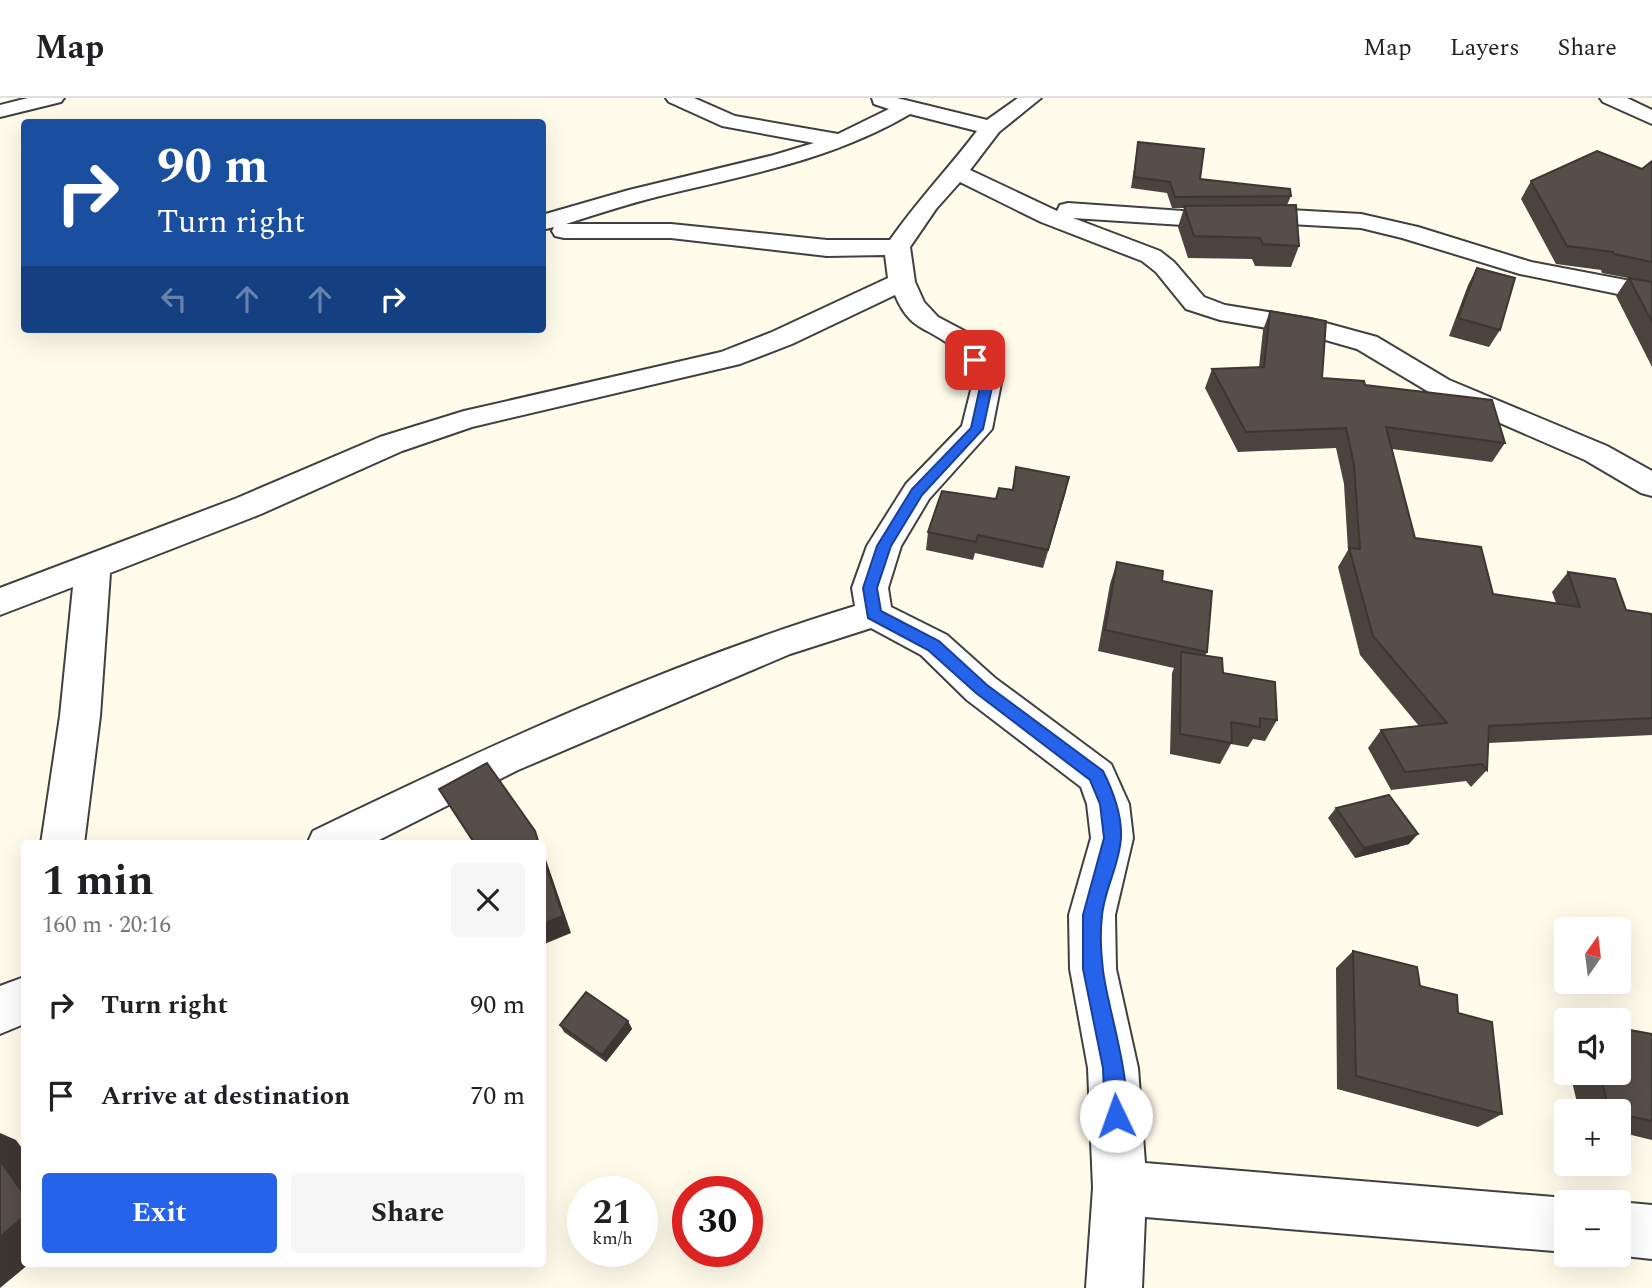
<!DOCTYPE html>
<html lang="en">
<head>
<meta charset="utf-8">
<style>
	body { margin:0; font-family:Spectral,serif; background:#f6f6f6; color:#202124; height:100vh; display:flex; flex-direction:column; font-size:26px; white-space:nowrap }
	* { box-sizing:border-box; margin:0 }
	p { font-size:23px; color:#757577 }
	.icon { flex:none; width:38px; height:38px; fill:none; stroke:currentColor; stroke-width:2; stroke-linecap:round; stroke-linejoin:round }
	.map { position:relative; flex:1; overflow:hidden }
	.details { position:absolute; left:21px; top:742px; width:525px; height:427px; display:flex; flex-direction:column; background:#fff; border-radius:7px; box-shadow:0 7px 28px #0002 }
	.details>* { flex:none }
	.hud { position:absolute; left:21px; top:21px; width:525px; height:214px; border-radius:7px; box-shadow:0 7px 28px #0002; background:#1a4fa0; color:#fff; overflow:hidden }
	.needle { width:46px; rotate:14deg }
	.tools { position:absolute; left:1554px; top:819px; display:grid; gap:14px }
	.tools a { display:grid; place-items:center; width:77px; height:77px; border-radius:7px; background:#fff; box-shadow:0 7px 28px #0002; font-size:35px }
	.speed { position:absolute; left:567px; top:1078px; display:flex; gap:14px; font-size:35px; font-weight:700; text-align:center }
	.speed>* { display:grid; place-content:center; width:91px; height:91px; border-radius:50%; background:#fff; box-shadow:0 7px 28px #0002; line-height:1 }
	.speed small { font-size:18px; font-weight:400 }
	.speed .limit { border:10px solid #d22; background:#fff; color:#111 }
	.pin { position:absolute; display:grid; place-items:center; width:60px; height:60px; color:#fff; margin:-30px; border-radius:14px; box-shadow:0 4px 10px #0006 }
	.me { position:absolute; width:77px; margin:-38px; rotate:357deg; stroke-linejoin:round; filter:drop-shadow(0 0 5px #0008) }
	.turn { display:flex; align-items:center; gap:24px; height:147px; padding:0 21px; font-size:32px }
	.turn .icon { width:91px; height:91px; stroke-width:2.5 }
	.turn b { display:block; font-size:49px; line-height:60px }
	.lanes { display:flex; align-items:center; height:66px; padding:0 21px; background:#0003; justify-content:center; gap:35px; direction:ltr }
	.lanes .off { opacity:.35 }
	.round { display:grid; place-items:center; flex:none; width:74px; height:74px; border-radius:7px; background:#f6f6f6 }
	.headline { display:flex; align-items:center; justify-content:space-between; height:119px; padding:0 21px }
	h1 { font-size:42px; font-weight:700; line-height:52px }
	.primary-button { display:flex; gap:14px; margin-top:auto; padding:14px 21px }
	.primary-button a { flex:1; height:80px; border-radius:7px; background:#2563eb; color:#fff; font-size:28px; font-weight:700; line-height:80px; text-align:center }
	.primary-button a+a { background:#f6f6f6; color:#202124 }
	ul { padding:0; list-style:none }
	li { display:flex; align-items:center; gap:21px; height:91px; padding:0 21px }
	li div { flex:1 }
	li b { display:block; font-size:26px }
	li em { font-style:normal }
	header { display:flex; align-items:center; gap:42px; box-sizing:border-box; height:98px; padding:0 35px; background:#fff; border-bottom:2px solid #e0e0e0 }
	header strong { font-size:33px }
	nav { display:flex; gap:38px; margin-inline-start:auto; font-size:24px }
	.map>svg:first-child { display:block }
</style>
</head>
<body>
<header>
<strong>Map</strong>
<nav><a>Map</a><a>Layers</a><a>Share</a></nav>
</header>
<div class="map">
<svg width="1652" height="1190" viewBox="0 0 1652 1190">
	<rect width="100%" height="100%" fill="#fffcec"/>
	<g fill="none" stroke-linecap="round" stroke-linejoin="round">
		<defs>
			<path id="minor" d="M 28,0 L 64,0 L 61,4 L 0,19 L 0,7 Z
				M 666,0 L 694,0 L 735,18 L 838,36 L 889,11 L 874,6 L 872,0 L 897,0 L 987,22 L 1018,0 L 1041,0 L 999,34 L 970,72 L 1057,113 L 1060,107 L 1068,105 L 1183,113 L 1272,111 L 1361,116 L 1418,129 L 1531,164 L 1652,187 L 1652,203 L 1520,176 L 1402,140 L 1361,130 L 1272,125 L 1183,127 L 1073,120 L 1160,153 L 1174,164 L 1204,199 L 1225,207 L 1311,221 L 1377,239 L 1449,282 L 1607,348 L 1652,373 L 1652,398 L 1641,395 L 1585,362 L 1429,294 L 1357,251 L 1308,237 L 1220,222 L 1186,211 L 1156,174 L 1142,163 L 1041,124 L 960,84 L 936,111 L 910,149 L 915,184 L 924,204 L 938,219 L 972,237 L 1002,280 L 992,331 L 929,401 L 901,448 L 888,490 L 891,509 L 947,537 L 995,580 L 1111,666 L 1129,706 L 1133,740 L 1115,817 L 1116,871 L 1138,970 L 1145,1065 L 1566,1100 L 1577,1104 L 1566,1104 L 1566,1154 L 1145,1119 L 1142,1190 L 1086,1190 L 1093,1090 L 1088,970 L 1070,871 L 1069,817 L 1091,740 L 1087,706 L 1081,689 L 967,602 L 921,557 L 871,530 L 790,556 L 518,672 L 371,746 L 307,746 L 313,733 C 489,648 668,565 855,508 L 852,490 L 867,448 L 906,386 L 962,328 L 974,280 C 967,270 960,255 951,248 C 926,228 910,233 895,197 L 792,246 L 740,266 L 472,329 L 402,353 L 261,416 L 110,475 L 100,618 L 84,746 L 41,746 L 60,618 L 73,489 L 0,517 L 0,490 L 237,400 L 380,339 L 464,313 L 721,254 L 772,234 L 888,180 L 885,157 L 827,158 L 671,140 L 564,140 L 555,138 L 552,133 L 554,129 L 542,132 L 542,117 L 629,92 L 774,57 L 814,45 L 722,28 L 669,4 ZM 910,16 L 977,33 C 949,70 917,103 890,142 L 827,142 L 671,126 L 566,126 C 597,116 628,106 660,98 C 746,77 832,62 910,16 Z
				M 1600,0 L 1627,0 L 1652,12 L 1652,26 L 1603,4 Z
				M 24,879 L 24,926 L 0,936 L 0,888 Z
				M 1618,1104 L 1619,1104 L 1652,1107 L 1652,1161 L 1615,1157 L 1619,1157 Z"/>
		</defs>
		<!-- minor casing -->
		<use href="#minor" stroke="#404040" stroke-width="4"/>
		<!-- minor -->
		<use href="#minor" fill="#fff" fill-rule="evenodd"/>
	</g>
	<!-- wall -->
	<path fill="#4a433e" d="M 1138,44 L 1200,81 L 1291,98 L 1287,107 L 1299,148 L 1291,169 L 1255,168 L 1252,161 L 1188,160 L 1178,129 L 1184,110 L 1172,110 L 1167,95 L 1131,90 Z
		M 1652,63 L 1652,269 L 1616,198 L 1628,180 L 1602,175 L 1601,172 L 1556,166 L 1521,101 L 1531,83 L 1642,71 Z
		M 1477,170 L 1500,232 L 1489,249 L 1449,238 L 1468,187 Z
		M 1270,213 L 1322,280 L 1365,287 L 1505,345 L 1492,364 L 1392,351 L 1415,440 L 1493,496 L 1556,505 L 1552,494 L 1568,474 L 1626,512 L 1652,520 L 1652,637 L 1488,645 L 1487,672 L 1471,689 L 1466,683 L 1391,692 L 1368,650 L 1381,632 L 1419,628 L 1360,557 L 1338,469 L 1348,452 L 1344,386 L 1336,350 L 1238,354 L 1205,290 L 1212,271 L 1259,269 L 1263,232 Z
		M 1016,369 L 1069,379 L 1043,470 L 975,455 L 973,462 L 926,452 L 928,434 L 1012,392 Z
		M 1117,464 L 1162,483 L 1207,554 L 1205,558 L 1223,575 L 1277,622 L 1265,643 L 1253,641 L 1248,649 L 1231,646 L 1220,666 L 1170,656 L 1172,575 L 1174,570 L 1098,553 L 1110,486 Z
		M 439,691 L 541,746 L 474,746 L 451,710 Z
		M 1336,710 L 1409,746 L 1355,760 L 1328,720 Z
		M 1353,853 L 1420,888 L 1458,915 L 1502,1016 L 1478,1029 L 1337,991 L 1336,870 Z
		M 628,923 L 632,931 L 606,964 L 564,934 L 560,927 Z
		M 1566,935 L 1566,959 L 1561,938 Z
		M 1652,936 L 1652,1042 L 1619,1034 L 1619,1013 L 1579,1013 L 1570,975 L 1619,975 Z"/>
	<!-- shaded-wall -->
	<path fill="#3c3732" d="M 1069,379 L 1065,397 L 1043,470 L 1048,452 Z
		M 1418,736 L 1409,746 L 1355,760 L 1364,750 Z
		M 542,750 L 571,835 L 542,847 Z
		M 628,923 L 632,931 L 606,964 L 602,957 Z
		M 0,1035 L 16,1042 L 24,1053 L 24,1097 L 0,1062 Z
		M 24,1118 L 24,1166 L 29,1166 L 0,1190 L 0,1139 Z"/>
	<!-- building -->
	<path fill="#564e48" stroke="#3c3732" stroke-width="2" d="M 1138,44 L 1204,51 L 1200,81 L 1290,91 L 1291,98 L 1175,99 L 1170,84 L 1134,79 Z
		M 1597,53 L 1642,71 L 1652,63 L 1652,164 L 1614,156 L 1613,154 L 1567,148 L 1531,83 Z
		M 1296,107 L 1299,148 L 1263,146 L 1260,140 L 1194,138 L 1184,108 Z
		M 1477,170 L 1515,180 L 1500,232 L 1458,220 Z
		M 1629,180 L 1652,184 L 1652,224 Z
		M 1270,213 L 1326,223 L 1322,280 L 1364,283 L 1365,287 L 1492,302 L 1505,345 L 1386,329 L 1415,440 L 1481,449 L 1493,496 L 1580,509 L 1568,474 L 1615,481 L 1626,512 L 1651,516 L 1652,520 L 1652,620 L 1489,628 L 1487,672 L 1482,666 L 1405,674 L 1381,632 L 1447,625 L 1373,538 L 1349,450 L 1360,451 L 1354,367 L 1346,330 L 1246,334 L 1212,271 L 1264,269 Z
		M 1016,369 L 1069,379 L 1048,452 L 978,437 L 976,444 L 928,434 L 942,393 L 996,401 L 999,390 L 1013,392 Z
		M 1117,464 L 1163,473 L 1162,483 L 1212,493 L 1207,554 L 1105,532 Z
		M 1181,554 L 1222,560 L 1223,575 L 1275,584 L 1277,622 L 1260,620 L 1260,629 L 1231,624 L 1232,645 L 1180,636 Z
		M 487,665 L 535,733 L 539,746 L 475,746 L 439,691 Z
		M 1389,697 L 1418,736 L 1364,750 L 1336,710 Z
		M 542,756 L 563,818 L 542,826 Z
		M 1353,853 L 1417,869 L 1420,888 L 1457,897 L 1458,915 L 1492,924 L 1502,1016 L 1356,978 Z
		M 586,894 L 628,923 L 602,957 L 560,927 Z
		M 1619,930 L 1652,936 L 1652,1023 L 1619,1016 L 1619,1013 L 1609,1013 L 1600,975 L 1619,975 Z
		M 0,1062 L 24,1097 L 24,1118 L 0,1139 Z"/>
	<!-- route -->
	<path fill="#2563eb" stroke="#184099" stroke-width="2" d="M 971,259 L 979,259 L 994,280 L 983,331 L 922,397 L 891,448 L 877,490 L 881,513 L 939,543 L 987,587 L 1103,673 C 1113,693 1122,716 1121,739 C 1120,766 1104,792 1102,818 C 1100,834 1101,855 1103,872 C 1107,909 1136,993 1123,1025 L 1116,1029 L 1108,1025 L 1105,1018 L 1103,970 L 1083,871 L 1083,817 L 1104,740 L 1100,706 L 1090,682 L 976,595 L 928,552 L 868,520 L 863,490 L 877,448 L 912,391 L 971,330 L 982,280 L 969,262 Z"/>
</svg>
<div class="tools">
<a><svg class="needle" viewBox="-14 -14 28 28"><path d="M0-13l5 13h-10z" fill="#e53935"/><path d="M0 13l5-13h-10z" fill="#757577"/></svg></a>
<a><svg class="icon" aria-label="sound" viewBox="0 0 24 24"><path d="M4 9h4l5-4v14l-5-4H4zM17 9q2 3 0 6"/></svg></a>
<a>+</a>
<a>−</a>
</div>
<div class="speed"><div>21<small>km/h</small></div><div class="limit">30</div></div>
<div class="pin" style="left:975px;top:262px;background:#d93025"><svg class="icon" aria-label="arrive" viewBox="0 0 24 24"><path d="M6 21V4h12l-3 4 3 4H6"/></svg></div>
<svg class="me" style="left:1116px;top:1018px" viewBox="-20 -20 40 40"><circle r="19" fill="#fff"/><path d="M0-13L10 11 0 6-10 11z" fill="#2563eb"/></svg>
<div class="hud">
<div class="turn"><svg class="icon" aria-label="right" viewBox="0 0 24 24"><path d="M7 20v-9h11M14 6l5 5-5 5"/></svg><div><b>90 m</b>Turn right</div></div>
<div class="lanes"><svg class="icon off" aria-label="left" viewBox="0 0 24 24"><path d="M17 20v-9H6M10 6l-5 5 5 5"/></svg><svg class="icon off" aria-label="ahead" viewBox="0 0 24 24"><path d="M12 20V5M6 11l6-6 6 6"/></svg><svg class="icon off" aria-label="ahead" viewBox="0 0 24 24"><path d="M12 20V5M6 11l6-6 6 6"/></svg><svg class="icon" aria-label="right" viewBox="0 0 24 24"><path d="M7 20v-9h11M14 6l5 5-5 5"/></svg></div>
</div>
<section class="details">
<div class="headline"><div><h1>1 min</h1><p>160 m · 20:16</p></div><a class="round"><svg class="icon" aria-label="close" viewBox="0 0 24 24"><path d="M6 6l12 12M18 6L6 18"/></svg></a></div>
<ul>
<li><svg class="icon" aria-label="right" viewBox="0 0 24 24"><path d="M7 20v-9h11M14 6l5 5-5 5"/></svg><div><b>Turn right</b></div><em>90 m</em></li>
<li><svg class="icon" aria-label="arrive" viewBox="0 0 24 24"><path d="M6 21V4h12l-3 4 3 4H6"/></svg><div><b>Arrive at destination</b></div><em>70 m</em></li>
</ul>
<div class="primary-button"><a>Exit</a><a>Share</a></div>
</section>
</div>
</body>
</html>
